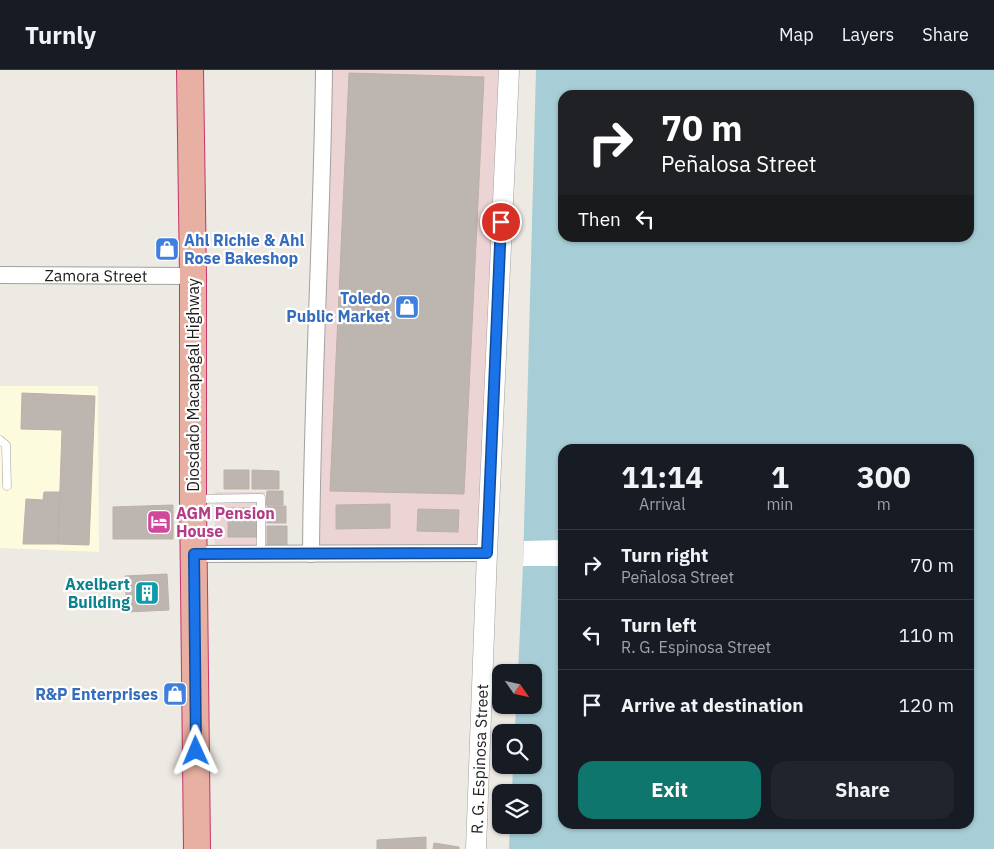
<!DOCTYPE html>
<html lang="en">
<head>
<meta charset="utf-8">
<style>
	body { margin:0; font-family:"IBM Plex Sans",sans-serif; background:#20242c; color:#f1f3f6; height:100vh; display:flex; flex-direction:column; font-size:19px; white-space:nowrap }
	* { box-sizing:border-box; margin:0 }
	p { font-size:16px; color:#9ea1a6 }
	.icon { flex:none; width:28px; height:28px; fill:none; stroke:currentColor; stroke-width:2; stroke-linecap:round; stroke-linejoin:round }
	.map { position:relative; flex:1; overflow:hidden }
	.details { position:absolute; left:558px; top:374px; width:416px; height:385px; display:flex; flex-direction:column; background:#171b24; border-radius:15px; box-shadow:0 1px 4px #0004 }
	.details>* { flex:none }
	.hud { position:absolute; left:558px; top:20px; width:416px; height:152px; border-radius:15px; box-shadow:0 1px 4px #0004; background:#202124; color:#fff; overflow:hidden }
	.needle { width:32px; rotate:124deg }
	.fabs { position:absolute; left:492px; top:594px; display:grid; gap:10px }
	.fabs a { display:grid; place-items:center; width:50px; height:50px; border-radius:10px; background:#171b24; box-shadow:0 1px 4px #0004; font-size:25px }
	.pin { position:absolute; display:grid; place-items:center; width:42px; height:42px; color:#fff; margin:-21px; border:2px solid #fff; border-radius:50%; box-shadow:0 1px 5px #0007 }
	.me { position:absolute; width:55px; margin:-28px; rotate:359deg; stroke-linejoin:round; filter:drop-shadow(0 0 4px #0008) }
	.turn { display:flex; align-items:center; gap:18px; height:105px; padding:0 20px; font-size:22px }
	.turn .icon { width:65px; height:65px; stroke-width:2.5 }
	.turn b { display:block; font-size:35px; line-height:42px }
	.then { display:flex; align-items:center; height:48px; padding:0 20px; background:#0003; gap:10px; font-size:19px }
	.eta { display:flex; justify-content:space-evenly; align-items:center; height:85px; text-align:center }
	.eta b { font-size:30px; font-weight:700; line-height:35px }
	.action { display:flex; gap:10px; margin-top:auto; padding:10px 20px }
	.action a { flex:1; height:58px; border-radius:15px; background:#0f766e; color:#fff; font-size:20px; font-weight:700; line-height:58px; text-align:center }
	.action a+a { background:#20242c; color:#f1f3f6 }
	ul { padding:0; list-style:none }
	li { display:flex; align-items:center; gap:15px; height:70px; padding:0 20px; border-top:1px solid #363941 }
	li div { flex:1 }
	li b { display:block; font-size:19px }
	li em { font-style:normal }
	header { display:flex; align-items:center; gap:30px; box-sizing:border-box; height:70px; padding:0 25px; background:#171b24; border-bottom:1px solid #363941 }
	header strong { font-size:24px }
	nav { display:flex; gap:28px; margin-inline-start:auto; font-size:18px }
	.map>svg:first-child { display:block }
</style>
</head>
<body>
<header>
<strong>Turnly</strong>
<nav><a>Map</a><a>Layers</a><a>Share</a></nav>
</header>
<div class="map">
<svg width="994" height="779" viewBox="0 0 994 779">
	<rect width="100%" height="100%" fill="#ede9e3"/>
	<!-- commercial -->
	<path fill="#edd4d4" d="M 331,0 L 499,0 L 480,474 L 319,475 Z
		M 215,422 L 265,422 L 266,475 L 215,476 Z"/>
	<!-- education -->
	<path fill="#fcfbdd" d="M 0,316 L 98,316 L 99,482 L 0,478 Z"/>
	<!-- water -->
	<path fill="#a7cdd7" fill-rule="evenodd" d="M 536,0 L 994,0 L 994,779 L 509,779 L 510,755 L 534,755 L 534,722 L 512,722 L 513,695 L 534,695 L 534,662 L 515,662 L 516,635 L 534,635 L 534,602 L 518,602 L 523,496 ZM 562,25 L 969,25 L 969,168 L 562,168 ZM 562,379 L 969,379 L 969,754 L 562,754 Z"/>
	<!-- pier -->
	<path fill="#fff" d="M 562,470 L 562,496 L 523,496 L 524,471 Z"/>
	<!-- building -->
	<path fill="#bdb5b0" stroke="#bdb0a7" d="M 349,3 L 484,7 L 464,424 L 330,421 Z
		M 22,323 L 95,326 L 89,475 L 58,474 L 62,360 L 21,359 Z
		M 224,400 L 249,400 L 249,419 L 224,419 Z
		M 252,400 L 279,401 L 279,419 L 252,419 Z
		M 267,421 L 283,421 L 283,435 L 266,435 Z
		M 44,422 L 60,422 L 58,474 L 23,474 L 26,429 L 43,430 Z
		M 390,434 L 390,458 L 336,459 L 336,435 Z
		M 173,435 L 173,469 L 113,469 L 113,437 Z
		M 267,436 L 286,436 L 286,453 L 267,453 Z
		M 228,438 L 258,438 L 258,467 L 228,467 Z
		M 418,439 L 459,440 L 458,462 L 417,461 Z
		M 267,456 L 287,456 L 287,476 L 267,477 Z
		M 167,504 L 169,540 L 127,542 L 125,506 Z
		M 426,767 L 426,779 L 377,779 L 377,770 Z
		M 434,773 L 459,777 L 459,779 L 433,779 Z"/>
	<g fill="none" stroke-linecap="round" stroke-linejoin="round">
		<defs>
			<path id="service" d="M 0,370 L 6,375 L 7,416
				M 197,429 L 261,428 L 261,484"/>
			<g id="minor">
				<path id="s1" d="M 0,205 L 193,206"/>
				<path d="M 194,484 L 487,483"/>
				<path d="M 311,484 C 312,322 322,161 324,0"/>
			</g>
			<g id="tertiary">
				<path id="s2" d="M 476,779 L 487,483 L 509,0"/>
			</g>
			<path id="trunk" d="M 190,0 L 193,206 L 193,429 L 197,779"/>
		</defs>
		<!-- service casing -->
		<use href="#service" stroke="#a1a1a1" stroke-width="9"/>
		<!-- minor casing -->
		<use href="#minor" stroke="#a1a1a1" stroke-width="18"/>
		<!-- tertiary casing -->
		<use href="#tertiary" stroke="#a1a1a1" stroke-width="21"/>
		<!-- trunk casing -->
		<use href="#trunk" stroke="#c8336a" stroke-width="28"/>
		<!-- service -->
		<use href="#service" stroke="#fff" stroke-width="8"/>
		<!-- minor -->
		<use href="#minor" stroke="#fff" stroke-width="16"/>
		<!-- tertiary -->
		<use href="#tertiary" stroke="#fff" stroke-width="20"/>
		<!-- trunk -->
		<use href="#trunk" stroke="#e8b0a2" stroke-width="26"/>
	</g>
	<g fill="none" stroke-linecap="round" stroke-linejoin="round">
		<defs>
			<path id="route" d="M 196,681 L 194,484 L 487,483 L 501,152"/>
		</defs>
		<!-- route casing -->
		<use href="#route" stroke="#114b97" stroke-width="12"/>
		<!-- route -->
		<use href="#route" stroke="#1a73e8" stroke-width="9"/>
	</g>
	<!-- icons -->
	<defs>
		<symbol id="shop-square" viewBox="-11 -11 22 22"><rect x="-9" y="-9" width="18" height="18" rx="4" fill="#3f7fe0" stroke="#fff"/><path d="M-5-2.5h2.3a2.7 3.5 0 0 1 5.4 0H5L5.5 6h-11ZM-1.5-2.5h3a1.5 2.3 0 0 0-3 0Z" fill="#fff"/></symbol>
		<symbol id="hotel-square" viewBox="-11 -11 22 22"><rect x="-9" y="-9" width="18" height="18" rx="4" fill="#d1479c" stroke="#fff"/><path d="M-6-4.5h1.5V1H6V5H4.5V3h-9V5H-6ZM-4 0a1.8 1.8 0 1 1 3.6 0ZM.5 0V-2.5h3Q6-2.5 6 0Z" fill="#fff"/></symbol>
		<symbol id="building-square" viewBox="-11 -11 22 22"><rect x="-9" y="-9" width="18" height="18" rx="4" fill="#0f9aa8" stroke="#fff"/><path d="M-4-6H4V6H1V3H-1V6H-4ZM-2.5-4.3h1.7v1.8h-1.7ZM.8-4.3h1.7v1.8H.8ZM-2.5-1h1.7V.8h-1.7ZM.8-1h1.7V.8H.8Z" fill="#fff"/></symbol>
	</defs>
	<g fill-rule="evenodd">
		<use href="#shop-square" x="153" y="165" width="28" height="28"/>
		<use href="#shop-square" x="393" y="223" width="28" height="28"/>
		<use href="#hotel-square" x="145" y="438" width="28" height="28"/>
		<use href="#building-square" x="133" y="509" width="28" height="28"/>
		<use href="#shop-square" x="161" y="610" width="28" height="28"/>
	</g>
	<g text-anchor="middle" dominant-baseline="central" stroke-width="4.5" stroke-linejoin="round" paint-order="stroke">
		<!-- shop labels -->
		<g font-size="16" font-weight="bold" fill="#366cbe" stroke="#fff" text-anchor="end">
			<text x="184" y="170" text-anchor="start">Ahl Richie &amp; Ahl<tspan x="184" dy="18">Rose Bakeshop</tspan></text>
			<text x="390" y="228">Toledo<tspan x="390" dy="18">Public Market</tspan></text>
			<text x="158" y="624">R&amp;P Enterprises</text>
		</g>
		<!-- street labels -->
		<g font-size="16" fill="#1d1d1d" stroke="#fff">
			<text stroke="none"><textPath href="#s1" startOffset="96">Zamora Street</textPath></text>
			<text transform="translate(193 315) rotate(-90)">Diosdado Macapagal Highway</text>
			<text stroke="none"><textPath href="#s2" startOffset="90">R. G. Espinosa Street</textPath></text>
		</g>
		<!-- hotel labels -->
		<g font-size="16" font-weight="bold" fill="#b23c85" stroke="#fff" text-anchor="start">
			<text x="176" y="443">AGM Pension<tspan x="176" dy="18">House</tspan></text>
		</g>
		<!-- culture labels -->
		<g font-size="16" font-weight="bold" fill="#0d838f" stroke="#fff" text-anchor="end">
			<text x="130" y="514">Axelbert<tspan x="130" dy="18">Building</tspan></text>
		</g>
	</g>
</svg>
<div class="fabs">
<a><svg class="needle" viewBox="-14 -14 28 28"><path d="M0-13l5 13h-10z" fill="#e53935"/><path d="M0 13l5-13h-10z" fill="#9ea1a6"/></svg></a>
<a><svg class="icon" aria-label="search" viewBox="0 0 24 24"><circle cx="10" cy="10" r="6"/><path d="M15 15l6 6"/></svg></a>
<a><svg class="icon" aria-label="layers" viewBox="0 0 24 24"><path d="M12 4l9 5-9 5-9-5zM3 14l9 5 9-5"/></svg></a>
</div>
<div class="pin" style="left:501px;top:152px;background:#d93025"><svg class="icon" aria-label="arrive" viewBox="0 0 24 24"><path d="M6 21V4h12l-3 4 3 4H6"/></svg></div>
<svg class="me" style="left:196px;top:681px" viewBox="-20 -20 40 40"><path d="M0-17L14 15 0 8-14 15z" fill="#1a73e8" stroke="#fff" stroke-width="4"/></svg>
<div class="hud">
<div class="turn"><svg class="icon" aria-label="right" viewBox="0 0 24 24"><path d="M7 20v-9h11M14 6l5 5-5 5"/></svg><div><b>70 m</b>Peñalosa Street</div></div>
<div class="then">Then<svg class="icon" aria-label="left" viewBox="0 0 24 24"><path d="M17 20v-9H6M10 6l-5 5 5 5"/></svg></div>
</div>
<section class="details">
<div class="eta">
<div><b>11:14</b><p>Arrival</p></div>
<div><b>1</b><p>min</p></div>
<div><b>300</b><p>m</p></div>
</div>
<ul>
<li><svg class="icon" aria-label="right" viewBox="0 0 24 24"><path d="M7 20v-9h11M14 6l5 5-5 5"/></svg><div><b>Turn right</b><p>Peñalosa Street</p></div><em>70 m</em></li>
<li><svg class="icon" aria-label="left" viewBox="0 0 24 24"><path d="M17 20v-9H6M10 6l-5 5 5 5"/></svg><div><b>Turn left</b><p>R. G. Espinosa Street</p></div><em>110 m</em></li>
<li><svg class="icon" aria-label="arrive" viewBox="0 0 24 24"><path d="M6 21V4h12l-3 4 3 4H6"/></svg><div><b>Arrive at destination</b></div><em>120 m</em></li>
</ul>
<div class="action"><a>Exit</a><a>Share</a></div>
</section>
</div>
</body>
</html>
